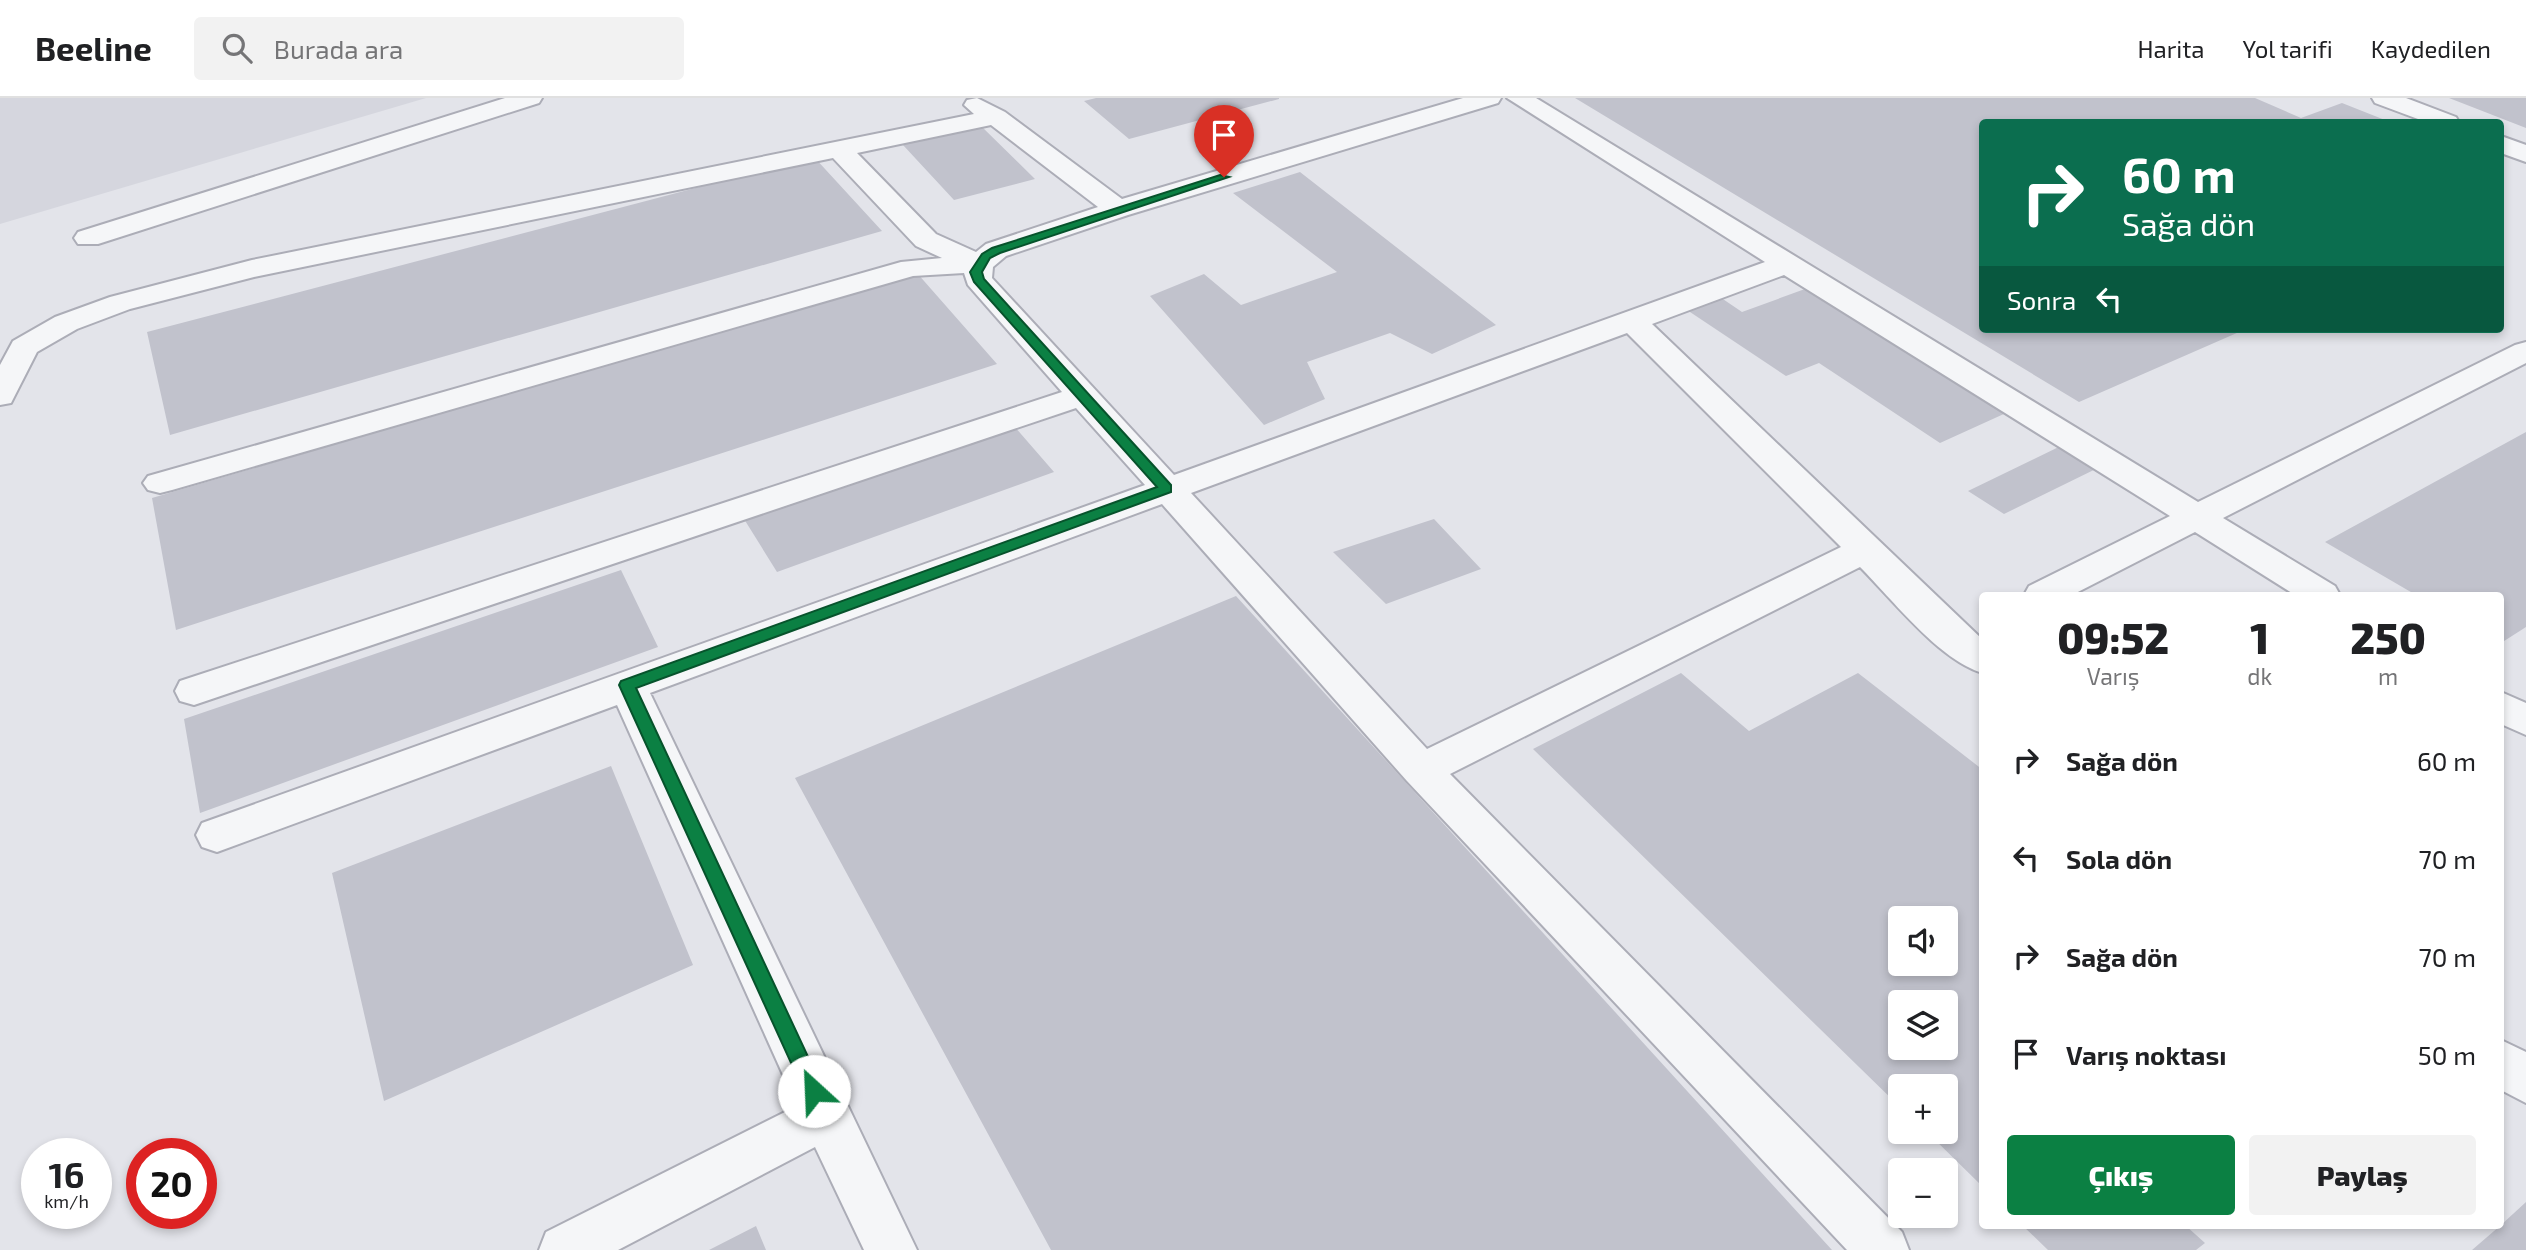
<!DOCTYPE html>
<html lang="tr">
<head>
<meta charset="utf-8">
<style>
	body { margin:0; font-family:"Exo 2",sans-serif; background:#f2f2f2; color:#202124; height:100vh; display:flex; flex-direction:column; font-size:26px; white-space:nowrap }
	* { box-sizing:border-box; margin:0 }
	p { font-size:23px; color:#757577 }
	.icon { flex:none; width:38px; height:38px; fill:none; stroke:currentColor; stroke-width:2; stroke-linecap:round; stroke-linejoin:round }
	.map { position:relative; flex:1; overflow:hidden }
	.sheet { position:absolute; left:1979px; top:494px; width:525px; height:637px; display:flex; flex-direction:column; background:#fff; border-radius:7px; box-shadow:0 4px 10px #0003 }
	.sheet>* { flex:none }
	.guide { position:absolute; left:1979px; top:21px; width:525px; height:214px; border-radius:7px; box-shadow:0 4px 10px #0003; background:#0b6e4f; color:#fff; overflow:hidden }
	.fabs { position:absolute; left:1888px; top:808px; display:grid; gap:14px }
	.fabs a { display:grid; place-items:center; width:70px; height:70px; border-radius:7px; background:#fff; box-shadow:0 4px 10px #0003; font-size:35px }
	.speed { position:absolute; left:21px; top:1040px; display:flex; gap:14px; font-size:35px; font-weight:700; text-align:center }
	.speed>* { display:grid; place-content:center; width:91px; height:91px; border-radius:50%; background:#fff; box-shadow:0 4px 10px #0003; line-height:1 }
	.speed small { font-size:18px; font-weight:400 }
	.speed .limit { border:10px solid #d22; background:#fff; color:#111 }
	.pin { position:absolute; display:grid; place-items:center; width:60px; height:60px; color:#fff; margin:-72px -30px; border-radius:50% 50% 50% 0; rotate:-45deg; box-shadow:0 0 7px #0007 }
	.pin .icon { rotate:45deg }
	.me { position:absolute; width:77px; margin:-38px; rotate:335deg; stroke-linejoin:round; filter:drop-shadow(0 0 5px #0008) }
	.turn { display:flex; align-items:center; gap:24px; height:147px; padding:0 28px; font-size:32px }
	.turn .icon { width:91px; height:91px; stroke-width:2.5 }
	.turn b { display:block; font-size:49px; line-height:60px }
	.then { display:flex; align-items:center; height:66px; padding:0 28px; background:#0003; gap:14px; font-size:26px }
	.eta { display:flex; justify-content:space-evenly; align-items:center; height:119px; text-align:center }
	.eta b { font-size:42px; font-weight:800; line-height:49px }
	.cta { display:flex; gap:14px; margin-top:auto; padding:14px 28px }
	.cta a { flex:1; height:80px; border-radius:7px; background:#0b8043; color:#fff; font-size:28px; font-weight:800; line-height:80px; text-align:center }
	.cta a+a { background:#f2f2f2; color:#202124 }
	ul { padding:0; list-style:none }
	li { display:flex; align-items:center; gap:21px; height:98px; padding:0 28px }
	li div { flex:1 }
	li b { display:block; font-size:26px }
	li em { font-style:normal }
	header { display:flex; align-items:center; gap:42px; box-sizing:border-box; height:98px; padding:0 35px; background:#fff; border-bottom:2px solid #e0e0e0 }
	header strong { font-size:33px }
	nav { display:flex; gap:38px; margin-inline-start:auto; font-size:24px }
	.search { width:490px; height:63px; background:#f2f2f2; display:flex; align-items:center; gap:18px; box-sizing:border-box; padding:0 24px; border-radius:7px; color:#757577; font-size:26px }
	.map>svg:first-child { display:block }
</style>
</head>
<body>
<header>
<strong>Beeline</strong>
<div class="search"><svg class="icon" aria-label="search" viewBox="0 0 24 24"><circle cx="10" cy="10" r="6"/><path d="M15 15l6 6"/></svg>Burada ara</div>
<nav><a>Harita</a><a>Yol tarifi</a><a>Kaydedilen</a></nav>
</header>
<div class="map">
<svg width="2526" height="1152" viewBox="0 0 2526 1152">
	<rect width="100%" height="100%" fill="#e3e4ea"/>
	<!-- built -->
	<path fill="#d5d6de" d="M 0,0 L 426,0 L 0,126 Z"/>
	<!-- building -->
	<path fill="#c1c2cc" fill-rule="evenodd" d="M 1096,0 L 1279,0 L 1279,1 L 1129,41 L 1084,3 Z
		M 1575,0 L 2255,0 L 2301,20 L 2342,5 L 2390,24 L 1983,24 L 1983,231 L 2246,231 L 2079,304 Z
		M 2449,0 L 2526,0 L 2526,30 Z
		M 980,27 L 1035,81 L 954,102 L 903,47 Z
		M 814,59 L 882,133 L 170,337 L 147,234 Z
		M 1300,74 L 1496,227 L 1432,256 L 1390,235 L 1307,264 L 1325,301 L 1264,327 L 1150,198 L 1204,176 L 1241,207 L 1337,174 L 1233,95 Z
		M 917,175 L 997,266 L 176,532 L 152,400 Z
		M 1816,187 L 2017,310 L 1940,345 L 1819,265 L 1786,278 L 1681,208 L 1714,195 L 1742,214 Z
		M 1014,328 L 1054,374 L 777,474 L 744,421 Z
		M 2526,334 L 2526,529 L 2501,545 L 2501,497 L 2416,497 L 2325,444 Z
		M 2071,343 L 2108,365 L 2004,416 L 1968,393 Z
		M 1434,421 L 1481,471 L 1386,506 L 1333,454 Z
		M 621,472 L 658,549 L 200,715 L 184,621 Z
		M 1236,498 L 1832,1152 L 1051,1152 L 795,680 Z
		M 1681,575 L 1749,633 L 1858,575 L 1983,672 L 1983,1089 L 1927,1034 L 1946,1034 L 1946,989 L 1900,989 L 1900,1009 L 1533,651 ZM 1900,821 L 1946,821 L 1946,866 L 1900,866 ZM 1900,905 L 1946,905 L 1946,950 L 1900,950 Z
		M 611,668 L 693,867 L 384,1003 L 332,775 Z
		M 2526,1104 L 2526,1152 L 2472,1152 L 2501,1127 Z
		M 2022,1127 L 2185,1127 L 2205,1145 L 2196,1152 L 2048,1152 Z
		M 756,1128 L 766,1152 L 709,1152 Z"/>
	<g fill="none" stroke-linecap="round" stroke-linejoin="round">
		<defs>
			<path id="minor" d="M 505,0 L 542,0 L 539,5 L 98,146 L 78,146 L 74,140 L 78,134 Z
				M 977,0 L 1005,14 L 1122,101 L 1463,0 L 1501,0 L 1498,5 L 1128,117 L 1006,158 L 993,169 L 992,180 L 1174,377 L 1765,164 L 1507,0 L 1536,0 L 2198,404 L 2515,247 L 2526,244 L 2526,265 L 2223,420 L 2335,488 L 2340,497 L 2295,497 L 2195,434 L 2072,497 L 2024,497 L 2029,488 L 2170,418 L 1784,177 L 1652,226 L 1983,542 L 1983,575 C 1940,563 1892,501 1860,469 L 1450,676 L 1902,1134 L 1909,1152 L 1847,1152 L 1407,683 L 1162,406 L 650,595 L 917,1152 L 864,1152 L 815,1049 L 618,1152 L 539,1152 L 546,1134 L 797,1008 L 617,607 L 217,754 L 202,749 L 196,737 L 202,725 L 1145,387 L 1076,310 L 194,607 L 180,603 L 175,593 L 180,583 L 1062,294 L 968,187 L 964,175 L 913,178 L 172,392 L 160,395 L 148,392 L 143,385 L 148,378 L 901,164 L 942,160 L 916,148 L 833,60 L 254,179 L 130,211 L 77,231 L 37,254 L 11,305 L 0,307 L 0,267 L 13,243 L 55,219 L 110,199 L 252,162 L 974,16 L 964,7 L 967,2 ZM 991,27 L 1098,109 L 986,146 L 976,154 L 936,136 L 857,55 ZM 1627,235 L 1841,449 L 1427,651 L 1191,395 Z
				M 2372,0 L 2406,0 L 2456,19 L 2459,24 L 2426,24 L 2375,5 Z
				M 2501,38 L 2526,47 L 2526,64 L 2501,55 Z
				M 2501,594 L 2526,605 L 2526,637 L 2501,626 Z
				M 2501,942 L 2526,954 L 2526,1005 L 2501,992 Z"/>
		</defs>
		<!-- minor casing -->
		<use href="#minor" stroke="#acadb7" stroke-width="4"/>
		<!-- minor -->
		<use href="#minor" fill="#f5f6f8" fill-rule="evenodd"/>
	</g>
	<!-- route -->
	<path fill="#0b8043" stroke="#07532c" stroke-width="2" d="M 1220,77 L 1229,79 L 1000,155 L 990,160 L 982,174 L 984,181 L 1171,387 L 1171,394 L 636,590 L 824,993 L 821,1000 L 814,1002 L 807,1000 L 619,587 L 621,583 L 1157,389 L 974,184 L 970,174 L 982,156 L 992,150 Z"/>
</svg>
<div class="fabs">
<a><svg class="icon" aria-label="sound" viewBox="0 0 24 24"><path d="M4 9h4l5-4v14l-5-4H4zM17 9q2 3 0 6"/></svg></a>
<a><svg class="icon" aria-label="layers" viewBox="0 0 24 24"><path d="M12 4l9 5-9 5-9-5zM3 14l9 5 9-5"/></svg></a>
<a>+</a>
<a>−</a>
</div>
<div class="speed"><div>16<small>km/h</small></div><div class="limit">20</div></div>
<div class="pin" style="left:1224px;top:79px;background:#d93025"><svg class="icon" aria-label="arrive" viewBox="0 0 24 24"><path d="M6 21V4h12l-3 4 3 4H6"/></svg></div>
<svg class="me" style="left:814px;top:993px" viewBox="-20 -20 40 40"><circle r="19" fill="#fff"/><path d="M0-13L10 11 0 6-10 11z" fill="#0b8043"/></svg>
<div class="guide">
<div class="turn"><svg class="icon" aria-label="right" viewBox="0 0 24 24"><path d="M7 20v-9h11M14 6l5 5-5 5"/></svg><div><b>60 m</b>Sağa dön</div></div>
<div class="then">Sonra<svg class="icon" aria-label="left" viewBox="0 0 24 24"><path d="M17 20v-9H6M10 6l-5 5 5 5"/></svg></div>
</div>
<section class="sheet">
<div class="eta">
<div><b>09:52</b><p>Varış</p></div>
<div><b>1</b><p>dk</p></div>
<div><b>250</b><p>m</p></div>
</div>
<ul>
<li><svg class="icon" aria-label="right" viewBox="0 0 24 24"><path d="M7 20v-9h11M14 6l5 5-5 5"/></svg><div><b>Sağa dön</b></div><em>60 m</em></li>
<li><svg class="icon" aria-label="left" viewBox="0 0 24 24"><path d="M17 20v-9H6M10 6l-5 5 5 5"/></svg><div><b>Sola dön</b></div><em>70 m</em></li>
<li><svg class="icon" aria-label="right" viewBox="0 0 24 24"><path d="M7 20v-9h11M14 6l5 5-5 5"/></svg><div><b>Sağa dön</b></div><em>70 m</em></li>
<li><svg class="icon" aria-label="arrive" viewBox="0 0 24 24"><path d="M6 21V4h12l-3 4 3 4H6"/></svg><div><b>Varış noktası</b></div><em>50 m</em></li>
</ul>
<div class="cta"><a>Çıkış</a><a>Paylaş</a></div>
</section>
</div>
</body>
</html>
